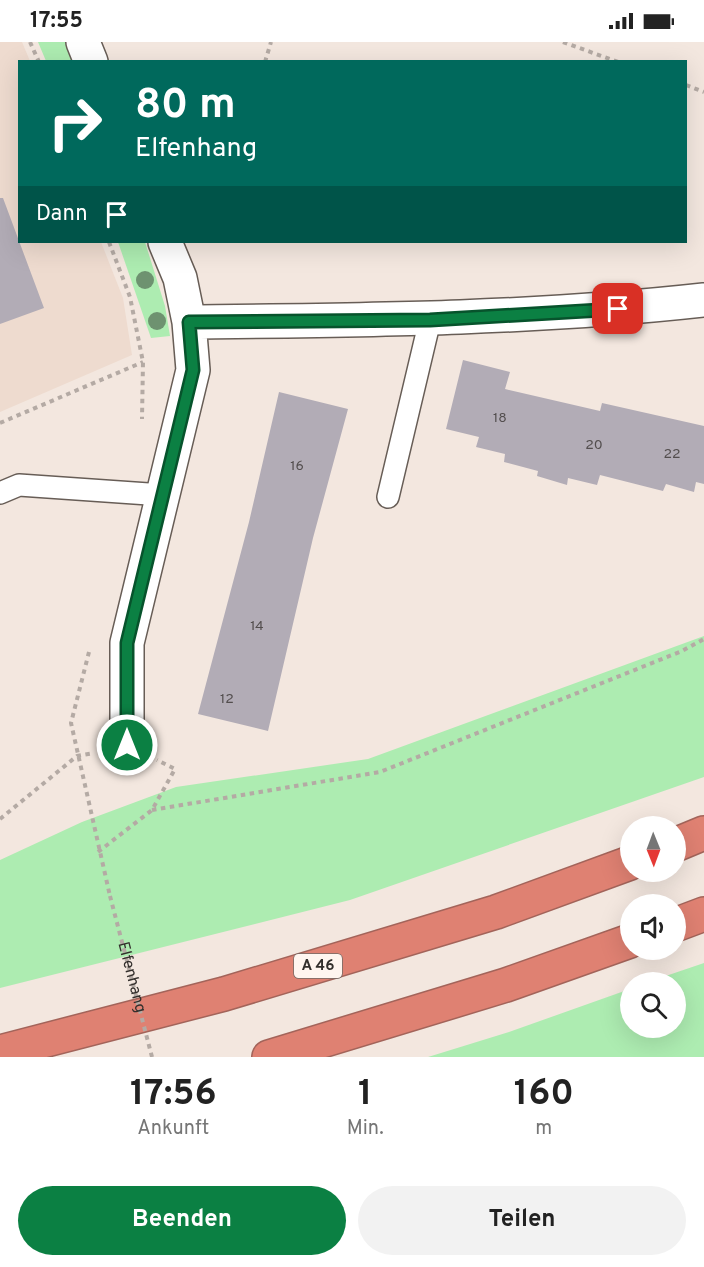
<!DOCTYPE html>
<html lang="de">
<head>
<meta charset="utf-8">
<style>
	body { margin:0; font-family:Overpass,sans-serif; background:#f2f2f2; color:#222; height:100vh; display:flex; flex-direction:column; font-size:22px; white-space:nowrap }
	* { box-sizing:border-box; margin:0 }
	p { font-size:20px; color:#767676 }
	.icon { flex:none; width:33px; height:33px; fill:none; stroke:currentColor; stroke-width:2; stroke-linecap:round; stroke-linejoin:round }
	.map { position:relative; height:1015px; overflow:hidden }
	.sheet { display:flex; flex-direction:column; background:#fff; flex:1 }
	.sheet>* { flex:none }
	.top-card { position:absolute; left:18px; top:18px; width:669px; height:183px; border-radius:0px; box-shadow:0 6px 24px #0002; background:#00695c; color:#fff; overflow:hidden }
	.needle { width:39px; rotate:179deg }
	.tools { position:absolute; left:620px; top:774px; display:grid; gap:12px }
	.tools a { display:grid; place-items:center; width:66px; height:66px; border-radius:50%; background:#fff; box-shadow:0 6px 24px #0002; font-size:30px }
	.pin { position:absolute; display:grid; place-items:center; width:51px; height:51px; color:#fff; margin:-26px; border-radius:12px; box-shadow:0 3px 9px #0006 }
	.me { position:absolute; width:66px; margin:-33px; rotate:0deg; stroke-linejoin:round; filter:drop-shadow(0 0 4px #0008) }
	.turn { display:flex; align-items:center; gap:21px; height:126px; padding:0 18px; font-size:27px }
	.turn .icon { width:78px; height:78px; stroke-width:2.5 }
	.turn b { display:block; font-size:42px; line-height:51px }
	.then { display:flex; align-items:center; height:57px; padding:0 18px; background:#0003; gap:12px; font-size:22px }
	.eta { display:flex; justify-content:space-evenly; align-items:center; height:102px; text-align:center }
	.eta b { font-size:36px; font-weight:700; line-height:42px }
	.action { display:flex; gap:12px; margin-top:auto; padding:12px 18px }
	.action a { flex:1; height:69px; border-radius:36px; background:#0b8043; color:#fff; font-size:24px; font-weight:700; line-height:69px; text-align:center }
	.action a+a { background:#f2f2f2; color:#222 }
	.status { display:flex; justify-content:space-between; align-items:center; height:42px; padding:0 30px; background:#fff; direction:ltr }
	.status svg { height:16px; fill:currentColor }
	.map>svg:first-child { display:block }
</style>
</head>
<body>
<div class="status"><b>17:55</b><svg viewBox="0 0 49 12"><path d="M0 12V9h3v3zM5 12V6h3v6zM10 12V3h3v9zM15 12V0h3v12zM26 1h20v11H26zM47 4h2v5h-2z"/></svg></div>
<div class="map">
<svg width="704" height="1015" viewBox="0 0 704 1015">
	<rect width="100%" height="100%" fill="#f3e7df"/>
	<!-- built -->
	<path fill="#eedbcf" d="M 0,0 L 22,0 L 30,19 L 20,20 L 20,200 L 101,200 L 123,256 L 132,313 L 0,370 Z"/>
	<!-- green -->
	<path fill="#adecb1" d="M 38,0 L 66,0 L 74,19 L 46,19 Z
		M 118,200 L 145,200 L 165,264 L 170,294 L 151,296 Z
		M 704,594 L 704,735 L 350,858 L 0,946 L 0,818 L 82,780 L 176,745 L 368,717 Z
		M 704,921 L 704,1015 L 428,1015 L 509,990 L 630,947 L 630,986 L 675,986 L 675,940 L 648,940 Z"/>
	<!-- building -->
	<path fill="#b2acb6" d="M 0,156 L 3,156 L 44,266 L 0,282 Z
		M 463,318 L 510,330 L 505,347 L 600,369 L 602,361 L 704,384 L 704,442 L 696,440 L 694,450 L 666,442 L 663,449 L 600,433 L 597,443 L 568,436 L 567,443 L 537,434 L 538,429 L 504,420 L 505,412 L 476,405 L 479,395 L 446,387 Z
		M 279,350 L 348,367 L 313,496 L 268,689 L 198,672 L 249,480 Z"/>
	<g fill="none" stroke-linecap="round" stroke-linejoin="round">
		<defs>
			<path id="lane" d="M 0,451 L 19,443 L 163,453
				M 388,455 L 430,278"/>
			<path id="street" d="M 83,0 L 91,20
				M 165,200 L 180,236 L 189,280
				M 127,703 L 127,601 L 193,328 L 189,280 C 362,278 533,277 704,258"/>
			<path id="highway" d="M 675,803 L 704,791
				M 675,883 L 704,872
				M 0,1010 L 224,952 L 496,870 L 630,821
				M 269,1015 L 506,943 L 630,899"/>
		</defs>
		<!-- lane casing -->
		<use href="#lane" stroke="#675d56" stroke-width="24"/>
		<!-- street casing -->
		<use href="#street" stroke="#675d56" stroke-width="36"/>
		<!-- highway casing -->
		<use href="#highway" stroke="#a3645a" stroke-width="36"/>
		<!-- path -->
		<path stroke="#b4aaa4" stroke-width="4" stroke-dasharray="4.5 4.5" stroke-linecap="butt" d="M 30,0 L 39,20
			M 563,0 L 618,20
			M 265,20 L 271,0
			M 686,43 L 704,50
			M 109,200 L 130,255 L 143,320 L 142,377
			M 0,381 L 143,320
			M 89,610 L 71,681 L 110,854
			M 152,768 L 380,730 L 682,609 L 704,597
			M 0,777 L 77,714 L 94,711
			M 98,810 L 152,768 L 175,727 L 157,718"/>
		<!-- lane -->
		<use href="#lane" stroke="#fff" stroke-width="21"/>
		<!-- street -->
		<use href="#street" stroke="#fff" stroke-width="33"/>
		<!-- highway -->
		<use href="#highway" stroke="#df8172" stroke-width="33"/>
		<!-- path-bridge -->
		<path stroke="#b4aaa4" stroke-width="4" stroke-dasharray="4.5 4.5" stroke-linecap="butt" id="s1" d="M 110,854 L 152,1015"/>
	</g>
	<!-- trees -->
	<g fill="#6e9270">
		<circle cx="145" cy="238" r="9"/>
		<circle cx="157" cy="279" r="9"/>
	</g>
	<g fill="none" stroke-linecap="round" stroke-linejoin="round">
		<defs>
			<path id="route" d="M 127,703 L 127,601 L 193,328 L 189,280 L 430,278 L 618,267"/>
		</defs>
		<!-- route casing -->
		<use href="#route" stroke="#07532c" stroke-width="15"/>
		<!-- route -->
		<use href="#route" stroke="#0b8043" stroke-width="10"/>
	</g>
	<g text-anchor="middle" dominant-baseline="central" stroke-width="5" stroke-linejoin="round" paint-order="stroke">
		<!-- number labels -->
		<g font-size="14" fill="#534e4e">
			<text x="500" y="376">18</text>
			<text x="594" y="403">20</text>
			<text x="672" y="412">22</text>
			<text x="297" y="424">16</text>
			<text x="257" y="584">14</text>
			<text x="227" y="657">12</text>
		</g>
		<!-- shield labels -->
		<rect fill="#fff5ef" stroke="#706a66" stroke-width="1.5" x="294" y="912" width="48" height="24" rx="4.5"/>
		<g font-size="15" font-weight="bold" fill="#332f2c">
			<text x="318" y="924">A 46</text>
		</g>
		<!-- street labels -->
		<g font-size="16" fill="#332f2c" stroke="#fff5ef">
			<text stroke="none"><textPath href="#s1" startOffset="84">Elfenhang</textPath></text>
		</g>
	</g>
</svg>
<div class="tools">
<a><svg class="needle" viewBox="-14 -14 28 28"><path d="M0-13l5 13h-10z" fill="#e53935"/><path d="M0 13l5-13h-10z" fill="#767676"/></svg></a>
<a><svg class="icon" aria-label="sound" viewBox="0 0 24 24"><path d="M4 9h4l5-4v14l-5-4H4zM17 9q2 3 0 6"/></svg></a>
<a><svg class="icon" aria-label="search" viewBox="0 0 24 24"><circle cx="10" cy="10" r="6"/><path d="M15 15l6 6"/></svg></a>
</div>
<div class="pin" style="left:618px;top:267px;background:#d93025"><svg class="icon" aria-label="arrive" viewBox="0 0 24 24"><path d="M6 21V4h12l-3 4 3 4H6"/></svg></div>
<svg class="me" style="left:127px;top:703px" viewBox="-20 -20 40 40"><circle r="17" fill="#0b8043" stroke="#fff" stroke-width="3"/><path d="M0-11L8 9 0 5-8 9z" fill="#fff"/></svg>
<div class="top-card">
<div class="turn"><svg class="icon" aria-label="right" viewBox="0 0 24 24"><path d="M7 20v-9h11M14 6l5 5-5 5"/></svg><div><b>80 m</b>Elfenhang</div></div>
<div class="then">Dann<svg class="icon" aria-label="arrive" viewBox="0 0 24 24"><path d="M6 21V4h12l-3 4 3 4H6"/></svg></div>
</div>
</div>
<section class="sheet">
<div class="eta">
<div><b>17:56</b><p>Ankunft</p></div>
<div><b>1</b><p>Min.</p></div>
<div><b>160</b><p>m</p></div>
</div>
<div class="action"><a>Beenden</a><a>Teilen</a></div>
</section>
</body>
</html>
